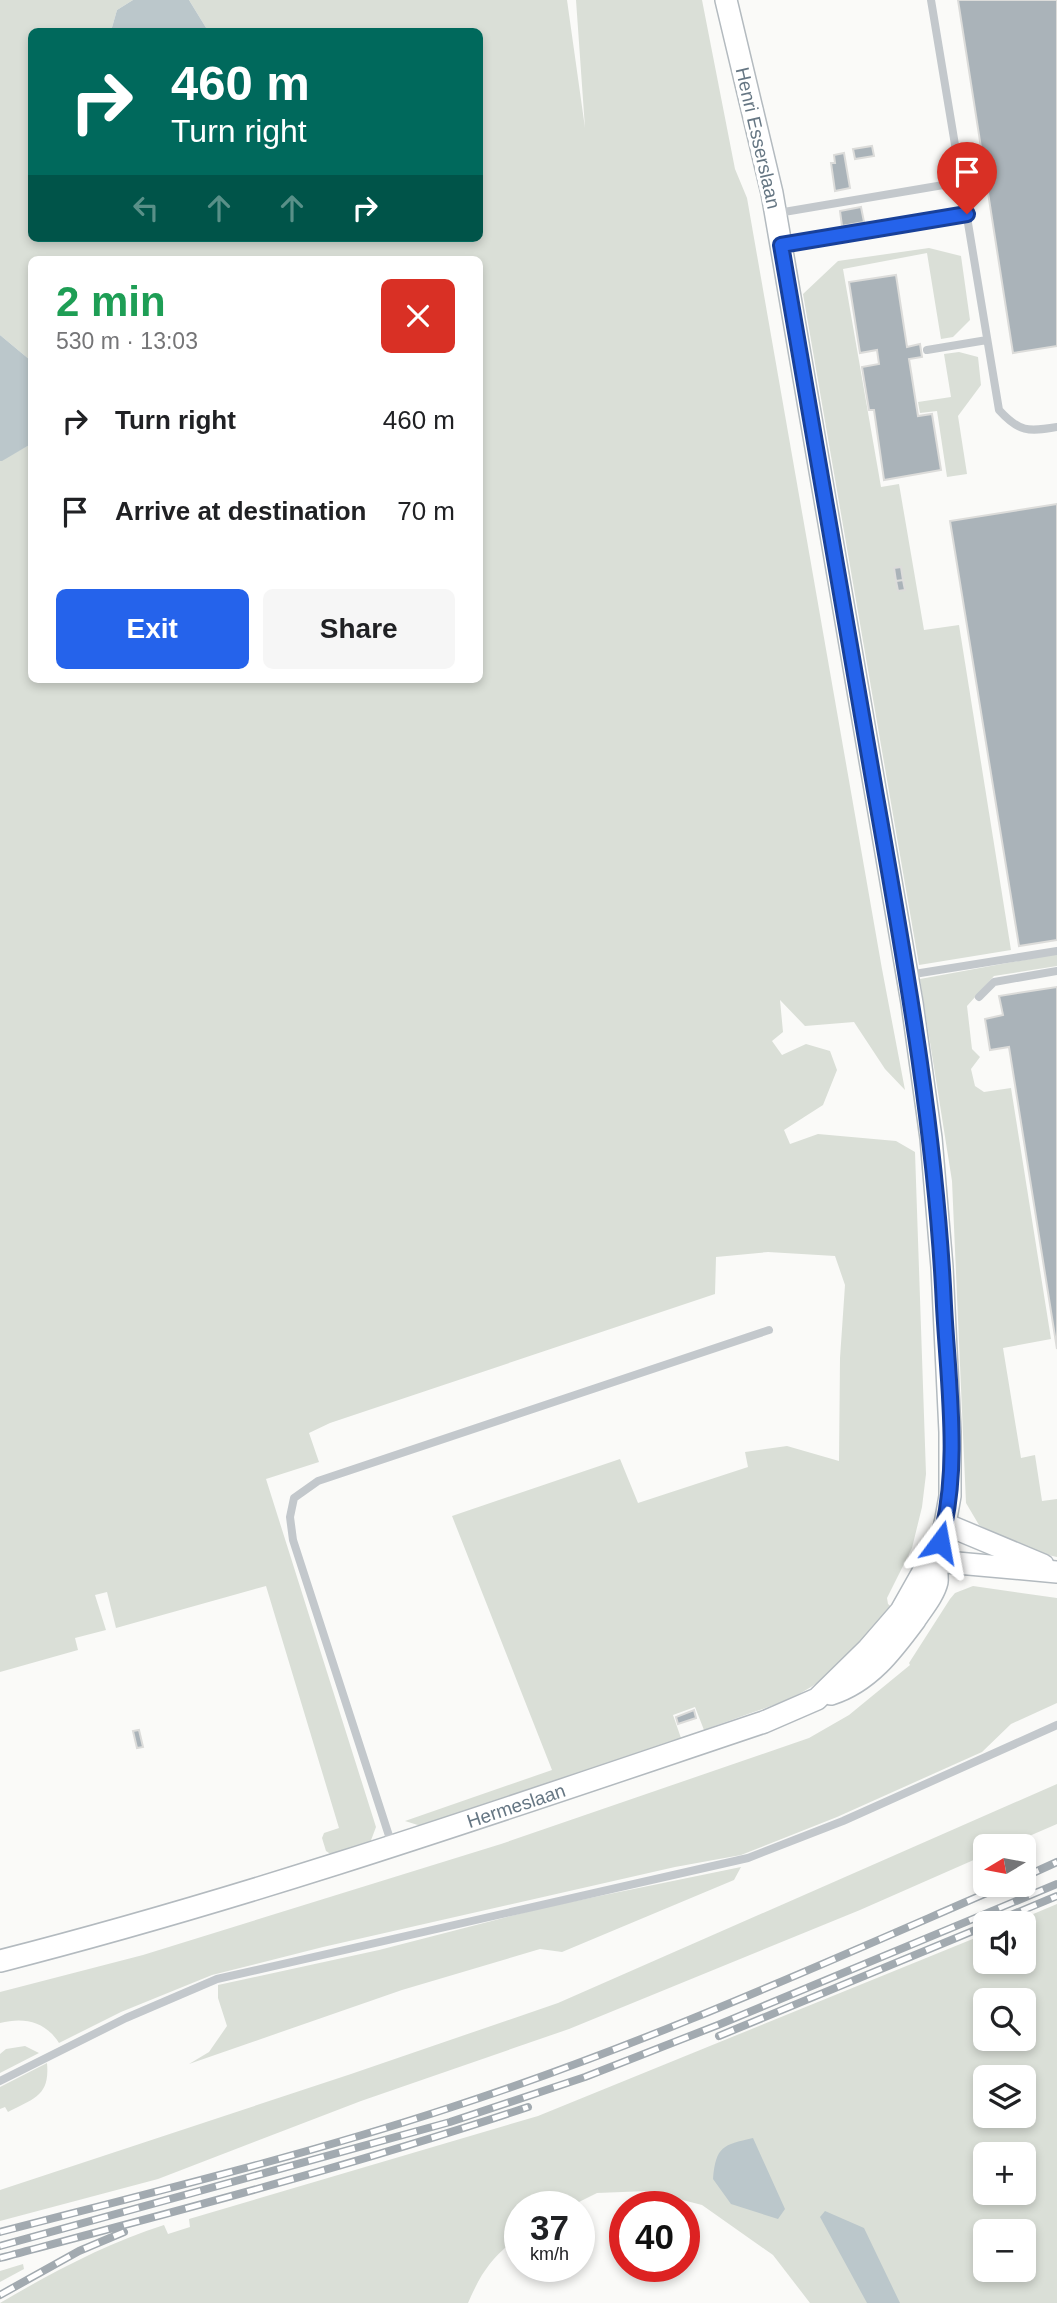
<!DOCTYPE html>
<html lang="en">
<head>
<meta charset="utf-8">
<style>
	body { margin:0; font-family:Arial,sans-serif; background:#f6f6f6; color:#202124; height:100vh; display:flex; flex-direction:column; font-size:26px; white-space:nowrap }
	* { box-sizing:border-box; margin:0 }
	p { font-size:23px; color:#757577 }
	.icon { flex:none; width:38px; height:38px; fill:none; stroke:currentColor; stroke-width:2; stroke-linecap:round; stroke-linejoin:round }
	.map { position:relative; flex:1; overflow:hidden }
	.side { position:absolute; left:28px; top:256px; width:455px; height:427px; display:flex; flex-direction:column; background:#fff; border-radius:10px; box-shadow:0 4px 10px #0003 }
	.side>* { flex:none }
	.top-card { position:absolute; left:28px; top:28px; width:455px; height:214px; border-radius:10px; box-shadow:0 4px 10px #0003; background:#00695c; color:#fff; overflow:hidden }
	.needle { width:46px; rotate:260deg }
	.fabs { position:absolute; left:973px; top:1834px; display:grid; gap:14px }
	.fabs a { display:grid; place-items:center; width:63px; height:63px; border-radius:10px; background:#fff; box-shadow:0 4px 10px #0003; font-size:35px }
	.speed { position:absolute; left:504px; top:2191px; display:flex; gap:14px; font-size:35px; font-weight:700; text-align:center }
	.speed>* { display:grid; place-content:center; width:91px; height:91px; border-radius:50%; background:#fff; box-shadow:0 4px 10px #0003; line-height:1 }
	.speed small { font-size:18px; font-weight:400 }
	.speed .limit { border:10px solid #d22; background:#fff; color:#111 }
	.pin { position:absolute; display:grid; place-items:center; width:60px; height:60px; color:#fff; margin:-72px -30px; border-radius:50% 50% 50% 0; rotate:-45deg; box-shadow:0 0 7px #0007 }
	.pin .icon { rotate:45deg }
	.me { position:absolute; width:77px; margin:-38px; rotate:13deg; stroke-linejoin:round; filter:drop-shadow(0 0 5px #0008) }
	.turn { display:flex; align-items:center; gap:24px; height:147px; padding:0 28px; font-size:32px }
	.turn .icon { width:91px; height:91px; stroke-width:2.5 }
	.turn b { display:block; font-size:49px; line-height:60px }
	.lanes { display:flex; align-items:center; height:66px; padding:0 28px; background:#0003; justify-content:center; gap:35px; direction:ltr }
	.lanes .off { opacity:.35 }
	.round { display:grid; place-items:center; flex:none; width:74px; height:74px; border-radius:10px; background:#f6f6f6 }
	.overview { display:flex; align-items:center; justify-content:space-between; height:119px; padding:0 28px }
	h1 { font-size:42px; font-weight:700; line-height:52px; color:#1e9e55 }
	.button { display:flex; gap:14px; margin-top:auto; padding:14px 28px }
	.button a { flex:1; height:80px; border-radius:10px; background:#2563eb; color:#fff; font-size:28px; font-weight:700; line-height:80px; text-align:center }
	.button a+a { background:#f6f6f6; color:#202124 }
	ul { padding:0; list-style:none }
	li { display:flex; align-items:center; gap:21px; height:91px; padding:0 28px }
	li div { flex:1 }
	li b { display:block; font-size:26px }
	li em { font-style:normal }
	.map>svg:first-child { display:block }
</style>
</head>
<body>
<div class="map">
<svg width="1057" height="2303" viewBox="0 0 1057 2303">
	<rect width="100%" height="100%" fill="#fafaf8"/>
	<!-- green -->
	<path fill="#dadfd7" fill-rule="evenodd" d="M 0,0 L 133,0 L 117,10 L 111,31 L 32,32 L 32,238 L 480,238 L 480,32 L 208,31 L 189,0 L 567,0 L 585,128 L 576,0 L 702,0 L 735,169 L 747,198 L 882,969 L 905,1090 L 885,1069 L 854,1022 L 805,1026 L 780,1000 L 783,1032 L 772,1041 L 782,1055 L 806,1044 L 830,1051 L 837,1070 L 823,1105 L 784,1130 L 790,1144 L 818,1134 L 896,1141 L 915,1152 L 926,1474 L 922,1507 L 912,1548 L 887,1598 L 888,1604 L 894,1609 C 867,1642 830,1680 791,1698 C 763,1710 732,1719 704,1730 L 695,1707 L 673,1715 L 682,1741 L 421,1826 L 405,1821 L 552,1770 L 452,1516 L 620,1459 L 638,1503 L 748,1467 L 745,1452 L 787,1446 L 839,1461 L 840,1358 L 845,1285 L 835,1256 L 768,1252 L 716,1257 L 715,1294 L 330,1423 L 309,1433 L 319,1462 L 266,1479 L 376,1827 L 370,1843 L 332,1855 L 326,1851 L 322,1838 L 324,1833 L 339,1828 L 266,1586 L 116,1628 L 107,1592 L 95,1595 L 106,1630 L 75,1638 L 78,1650 L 0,1672 L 0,461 L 31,444 L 32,679 L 480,679 L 480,259 L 32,259 L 31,365 L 30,360 L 0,335 Z
		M 929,248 L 961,256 L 970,320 L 953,337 L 941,339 L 927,253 L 843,269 L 881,487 L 899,484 L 924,630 L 959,625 L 1011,950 L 919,965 L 803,294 L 838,261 Z
		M 959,352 L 978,357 L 981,385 L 958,416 L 967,474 L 947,477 L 937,411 L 920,413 L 918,402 L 951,397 L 944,354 Z
		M 1057,954 L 1057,966 L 994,976 L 967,1006 L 972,1049 L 980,1057 L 971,1069 L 975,1086 L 984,1092 L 1011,1088 L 1051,1339 L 1003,1348 L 1021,1458 L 1035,1455 L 1042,1501 L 1057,1499 L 1057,1557 L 1030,1551 L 979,1525 L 966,1503 L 952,1181 L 920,979 Z
		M 973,1586 L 1057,1598 L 1057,1703 L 1011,1724 L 982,1752 L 837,1817 L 741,1855 L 675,1867 L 323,1947 L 212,1975 L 121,2012 L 59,2043 C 45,2021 24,2017 0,2023 L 0,1992 L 143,1955 L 501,1844 L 809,1738 L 849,1715 L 910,1665 L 909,1663 L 950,1599 L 955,1593 Z
		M 1057,1784 L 1057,1824 L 1006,1846 L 985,1846 L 985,1855 L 860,1910 L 569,2029 L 361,2101 L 158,2179 L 0,2221 L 0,2190 L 351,2074 L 558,2003 Z
		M 741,1867 L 734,1880 L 562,1952 L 540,1949 L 402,1990 L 189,2064 L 209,2052 L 227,2026 L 218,1998 L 218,1985 L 379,1950 L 546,1907 Z
		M 1057,1904 L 1057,2303 L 810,2303 L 773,2255 L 702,2205 L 648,2191 L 597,2193 L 569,2207 L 520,2207 L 520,2236 C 492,2257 482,2271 468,2303 L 0,2303 C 51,2273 107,2243 164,2225 L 168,2234 L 190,2227 L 189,2219 L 538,2116 L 985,1934 L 985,1962 L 1024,1962 L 1024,1923 L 1012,1923 ZM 985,2000 L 1024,2000 L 1024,2039 L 985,2039 ZM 985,2077 L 1024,2077 L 1024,2116 L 985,2116 ZM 985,2154 L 1024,2154 L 1024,2193 L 985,2193 ZM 985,2231 L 1024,2231 L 1024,2270 L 985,2270 Z
		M 25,2046 L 39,2053 L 0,2073 L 0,2054 L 6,2049 Z
		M 47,2063 C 50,2096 34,2098 8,2112 L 5,2107 L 0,2109 L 0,2087 Z
		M 23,2264 L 24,2269 L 0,2282 L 0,2271 Z"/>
	<!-- water -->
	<path fill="#bbc7cb" d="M 133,0 L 189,0 L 208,31 L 111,31 L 117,10 Z
		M 0,335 L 30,360 L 32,365 L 31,444 L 2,461 L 0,461 Z
		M 753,2138 L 785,2209 L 778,2219 L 731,2204 L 713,2179 C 716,2146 723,2145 753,2138 Z
		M 825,2211 L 864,2228 L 900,2303 L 867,2303 L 820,2217 Z"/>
	<!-- building -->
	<path fill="#aab3b9" stroke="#dcdcda" stroke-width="2" d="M 958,0 L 1057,0 L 1057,346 L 1013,353 Z
		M 872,146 L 874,156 L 855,159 L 853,149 Z
		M 844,153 L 850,188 L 835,191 L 831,163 L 835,163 L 834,155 Z
		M 861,207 L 864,222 L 842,226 L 840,211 Z
		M 896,275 L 907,347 L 920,344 L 922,357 L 909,359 L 918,416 L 932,414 L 941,470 L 884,480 L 874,410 L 869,410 L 862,367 L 879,364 L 877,350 L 860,353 L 849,282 Z
		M 1057,504 L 1057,940 L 1019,946 L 950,521 Z
		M 901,567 L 903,580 L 896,581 L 894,568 Z
		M 903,580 L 905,590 L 898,591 L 896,581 Z
		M 1057,987 L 1057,1349 L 1009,1047 L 990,1050 L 985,1019 L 1003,1015 L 999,996 Z
		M 694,1710 L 696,1718 L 678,1724 L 676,1717 Z
		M 139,1730 L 143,1747 L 137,1748 L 133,1731 Z"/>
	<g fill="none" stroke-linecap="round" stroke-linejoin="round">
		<defs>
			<g id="secondary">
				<path d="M 945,1524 L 1043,1565"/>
				<path d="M 935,1561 L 1057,1572"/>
				<path d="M 831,1694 C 869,1682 892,1651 915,1620 C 922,1609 934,1595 937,1582 C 938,1576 936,1567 935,1561"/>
				<path id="s1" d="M 0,1961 C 259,1895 511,1807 764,1722 L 817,1699 L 868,1649 L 901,1611 L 923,1572 L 935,1561 L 945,1524 L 950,1496 L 950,1432 L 942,1267 L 931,1138 L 912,1003 L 772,193 L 726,0"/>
			</g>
		</defs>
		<!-- secondary casing -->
		<use href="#secondary" stroke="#b3babf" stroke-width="24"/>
		<!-- lane -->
		<path stroke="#c3c8cc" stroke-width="8" d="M 931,0 L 999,410 C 1019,432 1028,432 1057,427
			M 778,213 L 961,182
			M 783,245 L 967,214
			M 927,350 L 987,340
			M 908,975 L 1057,951
			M 979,997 L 994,982 L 1057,971
			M 392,1845 L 293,1540 L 290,1517 L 294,1498 L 318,1481 L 769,1330
			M 0,2081 L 126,2018 L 217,1979 L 748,1858 L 843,1821 L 1057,1725"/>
		<!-- secondary -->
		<use href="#secondary" stroke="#fff" stroke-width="21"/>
		<defs>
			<path id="rail" d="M 1024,1877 L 1057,1862
				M 992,1923 L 1057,1896
				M 719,2036 L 985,1926
				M 0,2232 C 150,2193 302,2156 449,2108 C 639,2047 822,1964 1005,1885
				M 0,2246 L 450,2122 L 585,2077 L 718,2025 L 1057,1884
				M 0,2258 C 177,2211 355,2165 528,2107
				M 0,2295 L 79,2251 L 124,2232"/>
		</defs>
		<!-- rail casing -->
		<use href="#rail" stroke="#a2aab0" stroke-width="8"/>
		<!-- rail -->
		<use href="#rail" stroke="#fff" stroke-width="5" stroke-dasharray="16" stroke-linecap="butt"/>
	</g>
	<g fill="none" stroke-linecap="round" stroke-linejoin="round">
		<defs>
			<path id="route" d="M 940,1542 C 961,1469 948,1382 944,1306 C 936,1132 905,962 875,791 C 843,609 812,427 781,245 L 967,214"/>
		</defs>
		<!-- route casing -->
		<use href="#route" stroke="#184099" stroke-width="18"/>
		<!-- route -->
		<use href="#route" stroke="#2563eb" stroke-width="12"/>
	</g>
	<g text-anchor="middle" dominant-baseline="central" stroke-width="7" stroke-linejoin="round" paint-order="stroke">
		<!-- street labels -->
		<g font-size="19" fill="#657683" stroke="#fff">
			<text transform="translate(758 138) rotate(77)">Henri Esserslaan</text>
			<text stroke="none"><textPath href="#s1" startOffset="539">Hermeslaan</textPath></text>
		</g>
	</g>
</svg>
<div class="fabs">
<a><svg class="needle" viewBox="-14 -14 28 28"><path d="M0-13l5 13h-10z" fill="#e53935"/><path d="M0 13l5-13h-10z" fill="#757577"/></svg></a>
<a><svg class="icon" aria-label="sound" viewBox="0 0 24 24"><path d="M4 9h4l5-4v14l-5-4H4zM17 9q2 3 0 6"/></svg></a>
<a><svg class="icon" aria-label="search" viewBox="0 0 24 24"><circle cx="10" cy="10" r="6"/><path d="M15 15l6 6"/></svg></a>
<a><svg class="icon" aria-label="layers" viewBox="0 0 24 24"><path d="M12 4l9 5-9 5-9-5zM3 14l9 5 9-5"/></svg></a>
<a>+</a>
<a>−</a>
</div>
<div class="speed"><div>37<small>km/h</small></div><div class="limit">40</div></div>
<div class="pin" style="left:967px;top:214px;background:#d93025"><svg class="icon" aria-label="arrive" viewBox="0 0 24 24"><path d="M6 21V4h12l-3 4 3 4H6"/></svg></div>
<svg class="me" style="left:940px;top:1542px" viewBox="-20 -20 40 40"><path d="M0-17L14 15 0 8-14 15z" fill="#2563eb" stroke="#fff" stroke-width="4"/></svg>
<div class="top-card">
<div class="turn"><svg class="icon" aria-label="right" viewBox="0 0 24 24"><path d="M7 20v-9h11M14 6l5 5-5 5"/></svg><div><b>460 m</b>Turn right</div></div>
<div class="lanes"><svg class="icon off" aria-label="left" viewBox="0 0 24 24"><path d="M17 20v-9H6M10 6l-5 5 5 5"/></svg><svg class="icon off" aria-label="ahead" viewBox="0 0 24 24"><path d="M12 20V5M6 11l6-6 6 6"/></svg><svg class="icon off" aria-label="ahead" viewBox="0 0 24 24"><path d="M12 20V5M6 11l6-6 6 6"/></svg><svg class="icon" aria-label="right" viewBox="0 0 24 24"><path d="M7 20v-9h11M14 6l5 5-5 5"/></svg></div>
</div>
<section class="side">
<div class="overview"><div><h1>2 min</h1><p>530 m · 13:03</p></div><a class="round" style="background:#d93025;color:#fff"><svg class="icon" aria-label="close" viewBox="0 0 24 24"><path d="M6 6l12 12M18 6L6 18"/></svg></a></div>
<ul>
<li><svg class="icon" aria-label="right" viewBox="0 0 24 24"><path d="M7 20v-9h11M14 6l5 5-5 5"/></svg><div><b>Turn right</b></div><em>460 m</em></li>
<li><svg class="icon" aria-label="arrive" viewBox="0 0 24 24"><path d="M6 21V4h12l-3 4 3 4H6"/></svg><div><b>Arrive at destination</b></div><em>70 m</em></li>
</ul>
<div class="button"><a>Exit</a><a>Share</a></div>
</section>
</div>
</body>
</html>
